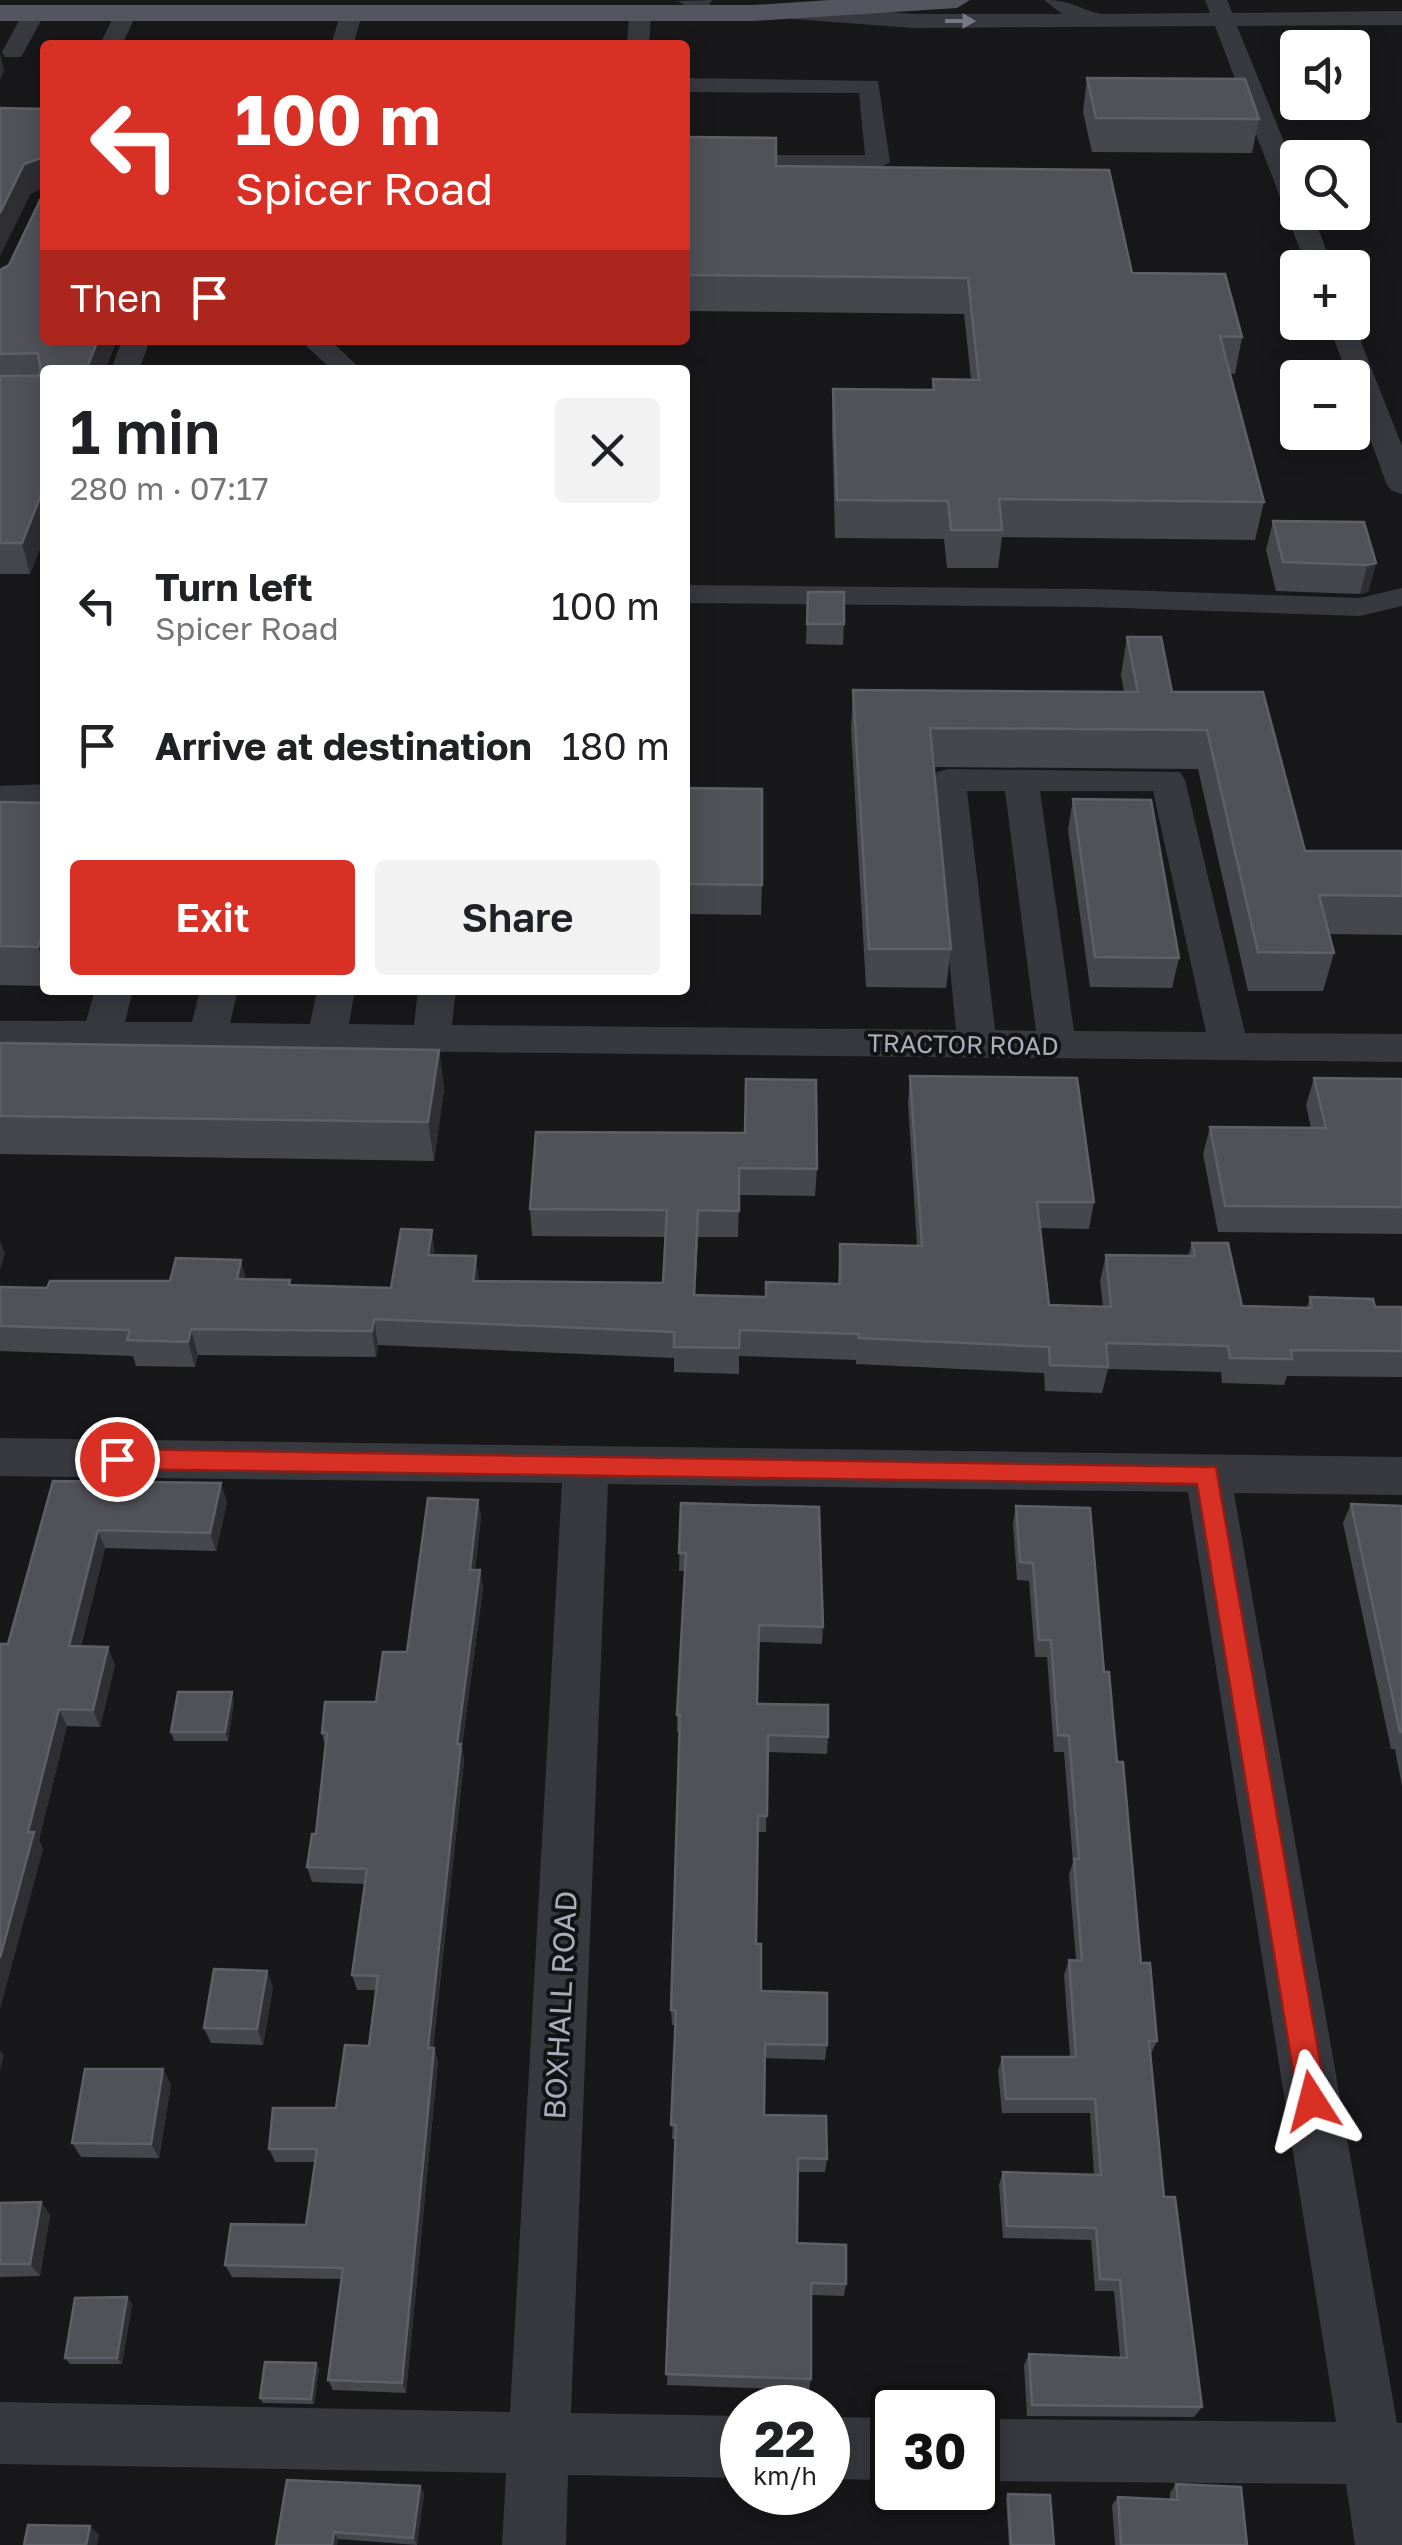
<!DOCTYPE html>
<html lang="en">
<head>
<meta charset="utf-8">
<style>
	body { margin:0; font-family:"Golos Text",sans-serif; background:#f2f2f2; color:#202124; height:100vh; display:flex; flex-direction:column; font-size:38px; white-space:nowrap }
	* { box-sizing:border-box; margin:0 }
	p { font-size:32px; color:#757577 }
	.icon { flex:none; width:55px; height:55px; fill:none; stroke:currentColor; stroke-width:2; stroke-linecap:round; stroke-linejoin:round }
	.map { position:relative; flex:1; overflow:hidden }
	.panel { position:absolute; left:40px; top:365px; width:650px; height:630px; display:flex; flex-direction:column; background:#fff; border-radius:10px; box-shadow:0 5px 25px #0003 }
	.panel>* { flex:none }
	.guide { position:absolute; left:40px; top:40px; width:650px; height:305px; border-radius:10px; box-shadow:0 5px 25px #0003; background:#d93025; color:#fff; overflow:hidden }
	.tools { position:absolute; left:1280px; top:30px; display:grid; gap:20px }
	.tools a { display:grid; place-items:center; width:90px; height:90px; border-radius:10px; background:#fff; box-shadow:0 5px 25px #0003; font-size:50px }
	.speed { position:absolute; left:720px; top:2385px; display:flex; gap:20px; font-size:50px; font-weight:700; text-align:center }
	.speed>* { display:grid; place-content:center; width:130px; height:130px; border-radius:50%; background:#fff; box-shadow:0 5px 25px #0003; line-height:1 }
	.speed small { font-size:25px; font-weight:400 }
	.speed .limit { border:5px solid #111; border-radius:15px; background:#fff; color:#111 }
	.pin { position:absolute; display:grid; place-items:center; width:85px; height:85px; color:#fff; margin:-42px; border:5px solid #fff; border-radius:50%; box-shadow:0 2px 10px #0007 }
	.me { position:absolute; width:110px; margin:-55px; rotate:351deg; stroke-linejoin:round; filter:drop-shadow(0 0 8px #0008) }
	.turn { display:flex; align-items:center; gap:35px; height:210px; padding:0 30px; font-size:45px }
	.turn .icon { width:130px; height:130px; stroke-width:2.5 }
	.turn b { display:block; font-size:70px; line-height:85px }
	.then { display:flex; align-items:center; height:95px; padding:0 30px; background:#0003; gap:20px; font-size:38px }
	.round { display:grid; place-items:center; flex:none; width:105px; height:105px; border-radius:10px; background:#f2f2f2 }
	.head { display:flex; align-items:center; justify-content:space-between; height:170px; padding:0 30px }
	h1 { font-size:60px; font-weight:600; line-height:75px }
	.action { display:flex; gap:20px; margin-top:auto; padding:20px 30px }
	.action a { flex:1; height:115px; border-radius:10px; background:#d93025; color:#fff; font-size:40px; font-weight:600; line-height:115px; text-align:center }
	.action a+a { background:#f2f2f2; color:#202124 }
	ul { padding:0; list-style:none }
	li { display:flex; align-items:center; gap:30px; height:140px; padding:0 30px }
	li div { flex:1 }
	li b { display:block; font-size:38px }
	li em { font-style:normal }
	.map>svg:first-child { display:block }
</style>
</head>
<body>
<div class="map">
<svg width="1402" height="2545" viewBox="0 0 1402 2545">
	<rect width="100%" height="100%" fill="#18171a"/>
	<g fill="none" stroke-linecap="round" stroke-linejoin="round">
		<!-- minor -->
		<path fill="#38393f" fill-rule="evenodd" d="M 712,0 L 709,5 L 689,8 L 678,1 Z
			M 1044,0 C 1074,0 1076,9 1102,14 L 1210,13 L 1205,0 L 1227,0 L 1232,13 L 1402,11 L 1402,25 L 1237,26 L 1298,176 L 1298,212 L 1312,212 L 1333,268 L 1307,268 L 1215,26 L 914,28 L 793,19 L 782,12 L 793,5 L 914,14 L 1062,14 Z
			M 34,6 L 45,13 L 24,52 L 21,57 L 5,57 L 2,52 L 26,8 Z
			M 126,6 L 137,13 L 122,45 L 100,45 L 115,13 Z
			M 351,8 L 362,15 L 353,45 L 331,45 L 340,15 Z
			M 640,8 L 651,15 L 649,45 L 627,45 L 629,15 Z
			M 685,78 L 878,81 L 890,162 L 878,169 L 685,169 L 685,155 L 865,155 L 859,93 L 685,92 Z
			M 1352,319 L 1402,446 L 1402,494 L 1392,491 L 1387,485 L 1352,390 L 1352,378 L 1348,378 L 1328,322 L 1352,322 Z
			M 122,340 L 150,340 L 139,370 L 111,370 Z
			M 300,340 L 330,340 L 362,370 L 332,370 Z
			M 685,585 L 1091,589 L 1360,598 L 1402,588 L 1402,606 L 1360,616 L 1091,607 L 685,603 Z
			M 949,769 L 1180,772 L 1185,780 L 1245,1033 L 1402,1034 L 1402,1062 L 0,1047 L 0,1021 L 86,1021 L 95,990 L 133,990 L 125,1022 L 192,1022 L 200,990 L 238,990 L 230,1023 L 310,1024 L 317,990 L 355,990 L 349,1024 L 414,1025 L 418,990 L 456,990 L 452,1025 L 956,1030 L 932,780 L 937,772 ZM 967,791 L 1005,791 L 1036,1031 L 995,1030 ZM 1040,791 L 1153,791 L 1206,1032 L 1074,1031 Z
			M 45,784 L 45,806 L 0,808 L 0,786 Z
			M 0,1438 L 1402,1457 L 1402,1495 L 1234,1493 L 1397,2423 L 1402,2423 L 1402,2545 L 1355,2545 L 1346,2484 L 978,2481 L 978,2419 L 1336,2422 L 1188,1492 L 608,1484 L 571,2413 L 742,2416 L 742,2478 L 568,2475 L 566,2545 L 502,2545 L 506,2473 L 0,2464 L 0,2402 L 510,2412 L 562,1483 L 0,1476 Z
			M 828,2417 L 892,2418 L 892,2480 L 828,2479 Z"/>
		<!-- major -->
		<path fill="#54555e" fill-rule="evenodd" d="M 830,0 L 970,0 L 957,8 L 753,21 L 0,21 L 0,5 L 753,5 Z"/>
	</g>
	<!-- wall -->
	<path fill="#46474c" d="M 1087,78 L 1259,119 L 1252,153 L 1092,152 L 1083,112 Z
		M 45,109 L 45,340 L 117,340 L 105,370 L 45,370 L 45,536 L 30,574 L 0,574 L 0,270 L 9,265 L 42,196 L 42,189 L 31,193 Z
		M 685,137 L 776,166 L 1132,273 L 1242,337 L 1235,374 L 1230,373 L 1264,502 L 1255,540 L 1002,537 L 998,568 L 947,568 L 944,539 L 835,538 L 832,426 L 833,389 L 932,390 L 933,379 L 971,379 L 964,314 L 685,311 Z
		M 1273,521 L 1376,563 L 1368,592 L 1360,594 L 1276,591 L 1266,550 Z
		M 808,592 L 844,624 L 843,645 L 806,644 Z
		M 1127,637 L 1172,692 L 1263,692 L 1305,851 L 1402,851 L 1402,935 L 1329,934 L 1334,953 L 1323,991 L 1248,991 L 1198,769 L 934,767 L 951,949 L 946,988 L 866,987 L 851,729 L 853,690 L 1124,692 L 1121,675 Z
		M 685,788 L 762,885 L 761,915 L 685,914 Z
		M 1073,799 L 1179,958 L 1172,988 L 1090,987 L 1068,830 Z
		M 0,802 L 45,803 L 45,986 L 0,985 Z
		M 0,1043 L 439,1050 L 444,1089 L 434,1161 L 0,1154 Z
		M 910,1076 L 1094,1202 L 1089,1229 L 1040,1228 L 1049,1305 L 1103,1307 L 1100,1281 L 1106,1255 L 1188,1256 L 1192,1243 L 1242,1306 L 1307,1307 L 1310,1297 L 1375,1307 L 1402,1307 L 1402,1377 L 1287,1376 L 1284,1385 L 1222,1383 L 1221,1372 L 1108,1369 L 1102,1393 L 1045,1391 L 1044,1373 L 856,1364 L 856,1360 L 739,1356 L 739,1374 L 674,1372 L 674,1358 L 378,1345 L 376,1357 L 198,1355 L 195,1367 L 136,1366 L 133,1356 L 0,1351 L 0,1287 L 47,1288 L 170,1281 L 246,1279 L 290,1280 L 291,1285 L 391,1288 L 435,1255 L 479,1281 L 663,1283 L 665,1237 L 532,1236 L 530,1209 L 536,1132 L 817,1169 L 815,1196 L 739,1195 L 738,1237 L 698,1237 L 695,1295 L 766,1297 L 838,1284 L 840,1244 L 917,1246 L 908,1103 Z
		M 1314,1078 L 1402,1079 L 1402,1234 L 1218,1232 L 1203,1154 L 1210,1127 L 1311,1128 L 1306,1105 Z
		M 53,1481 L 227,1502 L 216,1551 L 105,1548 L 81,1646 L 115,1665 L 100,1727 L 67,1726 L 39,1840 L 43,1849 L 0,2008 L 8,1644 Z
		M 478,1500 L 481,1517 L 475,1570 L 480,1570 L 483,1588 L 462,1746 L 464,1761 L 433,2048 L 434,2048 L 438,2062 L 406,2393 L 333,2390 L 328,2380 L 341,2279 L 232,2277 L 225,2265 L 306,2225 L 315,2162 L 275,2162 L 269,2149 L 336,2108 L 369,2046 L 376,1990 L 357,1990 L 352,1975 L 365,1884 L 312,1882 L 307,1867 L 316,1834 L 325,1747 L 322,1733 L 376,1702 L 407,1652 Z
		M 681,1503 L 823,1627 L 822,1644 L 759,1642 L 757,1704 L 828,1737 L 827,1754 L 768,1752 L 766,1832 L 758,1832 L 756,1944 L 761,1991 L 827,2045 L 825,2060 L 764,2058 L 764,2115 L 827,2159 L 825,2172 L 798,2172 L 797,2243 L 846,2284 L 844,2296 L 811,2295 L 811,2379 L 809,2390 L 667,2385 L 676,2139 L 672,2139 L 676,2025 L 672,2025 L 671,2010 L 679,1732 L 677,1732 L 677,1715 L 685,1571 L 679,1571 Z
		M 1351,1504 L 1402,1506 L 1402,1786 L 1395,1749 L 1391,1749 L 1343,1523 Z
		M 1016,1506 L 1104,1672 L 1117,1762 L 1141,1963 L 1157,2041 L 1150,2056 L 1164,2197 L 1202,2407 L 1194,2417 L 1027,2416 L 1024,2365 L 1029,2354 L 1120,2357 L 1114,2291 L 1095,2291 L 1091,2240 L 1003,2238 L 999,2185 L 1003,2172 L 1094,2175 L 1090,2113 L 1002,2113 L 998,2071 L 1002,2057 L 1070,2057 L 1064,1975 L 1069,1960 L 1076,1960 L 1069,1875 L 1073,1862 L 1064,1752 L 1054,1752 L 1047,1657 L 1035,1657 L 1029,1581 L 1017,1580 L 1013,1524 Z
		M 234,1701 L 228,1741 L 174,1741 L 171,1732 Z
		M 273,1987 L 263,2045 L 211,2043 L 204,2028 Z
		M 171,2084 L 159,2158 L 81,2157 L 72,2143 Z
		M 41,2202 L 50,2215 L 40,2276 L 0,2277 L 0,2203 Z
		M 127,2297 L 132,2304 L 122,2364 L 70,2364 L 65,2358 Z
		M 316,2363 L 319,2369 L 314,2404 L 263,2403 L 260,2398 Z
		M 1176,2484 L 1247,2545 L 1115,2545 L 1112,2505 L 1118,2497 L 1170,2499 L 1170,2493 Z
		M 420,2486 L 424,2494 L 417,2545 L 338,2539 L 276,2545 Z
		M 1008,2494 L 1054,2545 L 1009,2545 L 1006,2499 Z"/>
	<!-- shaded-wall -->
	<path fill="#2f2f33" d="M 0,52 L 4,71 L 0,80 Z
		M 41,158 L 45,188 L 31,193 L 0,256 L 0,213 L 24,164 Z
		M 98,340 L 117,340 L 105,370 L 86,370 Z
		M 45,485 L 45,536 L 30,574 L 22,543 Z
		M 1376,563 L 1368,592 L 1360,594 L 1367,565 Z
		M 45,927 L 45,969 L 38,947 Z
		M 439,1050 L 444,1089 L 434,1161 L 428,1122 Z
		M 698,1210 L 698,1237 L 694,1321 L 694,1295 Z
		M 432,1230 L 435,1256 L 428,1255 Z
		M 0,1241 L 5,1254 L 0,1270 Z
		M 476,1256 L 479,1282 L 473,1281 Z
		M 241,1260 L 248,1286 L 237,1279 Z
		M 374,1319 L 378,1345 L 376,1357 L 372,1331 Z
		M 191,1329 L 198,1355 L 195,1367 L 188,1342 Z
		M 221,1483 L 227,1502 L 216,1551 L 210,1533 Z
		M 478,1500 L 481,1517 L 473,1587 L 470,1570 Z
		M 98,1530 L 105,1548 L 76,1664 L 69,1646 Z
		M 480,1570 L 483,1588 L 462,1746 L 464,1761 L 431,2062 L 428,2048 L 457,1744 Z
		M 108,1647 L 115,1665 L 100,1727 L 93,1710 Z
		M 232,1692 L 234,1701 L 228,1741 L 225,1732 Z
		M 59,1709 L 67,1726 L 39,1840 L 43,1849 L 0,2008 L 0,1958 L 28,1832 Z
		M 267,1971 L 273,1987 L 263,2045 L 257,2029 Z
		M 434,2048 L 438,2062 L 406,2393 L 402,2383 Z
		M 0,2050 L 4,2055 L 0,2071 Z
		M 163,2069 L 171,2084 L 159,2158 L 151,2144 Z
		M 41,2202 L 50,2215 L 40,2276 L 30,2264 Z
		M 127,2297 L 132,2304 L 122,2364 L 117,2358 Z
		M 316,2363 L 319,2369 L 314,2404 L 311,2399 Z
		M 420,2486 L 424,2494 L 417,2545 L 413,2538 Z
		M 90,2526 L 99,2535 L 97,2545 L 86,2545 Z
		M 334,2532 L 338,2539 L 337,2545 L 332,2545 Z"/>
	<!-- building -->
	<path fill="#515258" stroke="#5f6067" stroke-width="2.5" d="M 1087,78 L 1245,79 L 1259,119 L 1096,118 Z
		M 0,108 L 45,109 L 45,340 L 98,340 L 86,370 L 45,370 L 45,485 L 22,543 L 0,543 L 0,376 L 38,376 L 41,373 L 38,353 L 0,354 L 0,270 L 9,265 L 42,196 L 41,158 L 24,164 L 0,213 Z
		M 685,137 L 776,138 L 776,166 L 1109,170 L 1132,273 L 1225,274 L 1242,337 L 1220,336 L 1264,502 L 999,499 L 1002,530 L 951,530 L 948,501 L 837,500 L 833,389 L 934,390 L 933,379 L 979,380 L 968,278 L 685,275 Z
		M 1273,521 L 1364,522 L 1376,563 L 1367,565 L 1283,562 Z
		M 808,592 L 844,592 L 844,624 L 807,624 Z
		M 1127,637 L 1161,637 L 1172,692 L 1263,692 L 1305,851 L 1402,851 L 1402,896 L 1319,895 L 1334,953 L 1258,952 L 1207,730 L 930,728 L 951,949 L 869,949 L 853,690 L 1138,692 Z
		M 685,788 L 762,789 L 762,885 L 685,884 Z
		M 1073,799 L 1151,800 L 1179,958 L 1095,957 Z
		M 0,802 L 45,803 L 45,927 L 38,947 L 0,946 Z
		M 0,1043 L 439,1050 L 428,1122 L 0,1116 Z
		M 910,1076 L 1077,1078 L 1094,1202 L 1037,1202 L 1049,1305 L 1111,1307 L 1106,1255 L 1195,1256 L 1192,1243 L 1228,1243 L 1242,1306 L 1312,1308 L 1310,1297 L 1373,1299 L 1375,1307 L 1402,1307 L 1402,1351 L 1291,1350 L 1292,1359 L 1230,1358 L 1228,1346 L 1106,1343 L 1108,1367 L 1050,1365 L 1049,1347 L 859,1338 L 859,1334 L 740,1330 L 739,1348 L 674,1347 L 674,1332 L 374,1319 L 372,1331 L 191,1329 L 188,1342 L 127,1340 L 130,1330 L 0,1326 L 0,1287 L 47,1288 L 50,1281 L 170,1281 L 176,1258 L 241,1260 L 237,1279 L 290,1280 L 289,1285 L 391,1288 L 401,1229 L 432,1230 L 428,1255 L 476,1256 L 473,1281 L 663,1283 L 667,1210 L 530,1209 L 536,1132 L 745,1133 L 746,1079 L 816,1080 L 817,1169 L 739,1168 L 739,1211 L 698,1210 L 694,1295 L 766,1297 L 766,1282 L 840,1284 L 840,1244 L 922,1246 Z
		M 1314,1078 L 1402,1079 L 1402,1207 L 1225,1206 L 1210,1127 L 1326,1128 Z
		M 53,1481 L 221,1483 L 210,1533 L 98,1530 L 69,1646 L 108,1647 L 93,1710 L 59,1709 L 28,1832 L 34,1832 L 0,1958 L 0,1644 L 8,1644 Z
		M 428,1498 L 478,1500 L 470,1570 L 480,1570 L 457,1744 L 461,1744 L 428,2048 L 434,2048 L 402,2383 L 328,2380 L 343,2268 L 225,2265 L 231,2224 L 306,2225 L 317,2149 L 269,2149 L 273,2108 L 336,2108 L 345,2045 L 369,2046 L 378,1976 L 352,1975 L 367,1869 L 307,1867 L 312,1834 L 316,1834 L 327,1733 L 322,1733 L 325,1702 L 376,1702 L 383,1652 L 407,1652 Z
		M 681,1503 L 819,1507 L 823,1627 L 759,1625 L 757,1704 L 828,1705 L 828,1737 L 768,1735 L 767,1816 L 758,1816 L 756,1944 L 761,1944 L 761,1991 L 827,1993 L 827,2045 L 765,2044 L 764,2115 L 826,2116 L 827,2159 L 798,2158 L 797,2243 L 846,2245 L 846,2284 L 811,2283 L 811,2379 L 666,2374 L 676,2125 L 671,2125 L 676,2011 L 671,2010 L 680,1715 L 677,1715 L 686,1553 L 679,1553 Z
		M 1351,1504 L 1402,1506 L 1402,1732 L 1400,1732 Z
		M 1016,1506 L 1090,1508 L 1104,1672 L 1109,1672 L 1117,1762 L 1123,1762 L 1141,1963 L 1150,1963 L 1157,2041 L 1149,2041 L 1164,2197 L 1175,2197 L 1202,2407 L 1032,2405 L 1029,2354 L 1127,2358 L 1120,2280 L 1100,2279 L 1096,2228 L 1007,2226 L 1003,2172 L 1101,2175 L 1095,2099 L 1006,2099 L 1002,2057 L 1076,2057 L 1069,1960 L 1082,1961 L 1074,1859 L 1079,1859 L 1069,1736 L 1058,1735 L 1051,1640 L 1039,1640 L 1033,1563 L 1020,1562 Z
		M 178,1692 L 232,1692 L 225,1732 L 171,1732 Z
		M 214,1969 L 267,1971 L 257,2029 L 204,2028 Z
		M 85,2069 L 163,2069 L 151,2144 L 72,2143 Z
		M 41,2202 L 30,2264 L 0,2264 L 0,2203 Z
		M 127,2297 L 117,2358 L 65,2358 L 75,2298 Z
		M 265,2362 L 316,2363 L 311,2399 L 260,2398 Z
		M 287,2480 L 420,2486 L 413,2538 L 334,2532 L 332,2545 L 276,2545 Z
		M 1176,2484 L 1241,2487 L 1247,2545 L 1121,2545 L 1118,2497 L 1178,2500 Z
		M 1008,2494 L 1050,2495 L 1054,2545 L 1011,2545 Z
		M 28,2525 L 90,2526 L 86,2545 L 24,2545 Z"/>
	<!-- one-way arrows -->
	<defs><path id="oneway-solid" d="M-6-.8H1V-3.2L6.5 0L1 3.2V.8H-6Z" transform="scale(2.5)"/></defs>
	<use fill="#767983" href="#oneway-solid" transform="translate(960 21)"/>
	<!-- route -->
	<path fill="#d93025" stroke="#8d1f18" stroke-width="2.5" d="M 117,1449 L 1216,1467 L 1327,2101 L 1323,2111 L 1312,2116 L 1302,2111 L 1298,2101 L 1197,1484 L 117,1469 L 109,1466 L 105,1459 L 109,1452 Z"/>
	<g text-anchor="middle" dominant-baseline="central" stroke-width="8" stroke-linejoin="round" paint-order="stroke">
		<!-- street labels -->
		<g font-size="25" fill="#a9adba" stroke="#131215">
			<text transform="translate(963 1044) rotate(1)">TRACTOR ROAD</text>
		</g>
		<!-- near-street labels -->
		<g font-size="30" fill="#a9adba" stroke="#131215">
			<text transform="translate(560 2005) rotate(-87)">BOXHALL ROAD</text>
		</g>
	</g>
</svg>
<div class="tools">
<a><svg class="icon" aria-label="sound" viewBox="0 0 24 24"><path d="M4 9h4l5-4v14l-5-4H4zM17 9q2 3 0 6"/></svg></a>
<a><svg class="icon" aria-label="search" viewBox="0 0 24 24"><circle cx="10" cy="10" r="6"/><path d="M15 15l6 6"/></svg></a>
<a>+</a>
<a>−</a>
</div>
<div class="speed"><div>22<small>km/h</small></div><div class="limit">30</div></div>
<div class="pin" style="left:117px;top:1459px;background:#d93025"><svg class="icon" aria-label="arrive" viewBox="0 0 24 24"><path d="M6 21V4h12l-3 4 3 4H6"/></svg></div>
<svg class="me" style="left:1312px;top:2101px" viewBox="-20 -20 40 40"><path d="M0-17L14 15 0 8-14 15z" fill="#d93025" stroke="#fff" stroke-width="4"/></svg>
<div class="guide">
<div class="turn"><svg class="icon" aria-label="left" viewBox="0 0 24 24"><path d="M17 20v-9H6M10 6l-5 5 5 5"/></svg><div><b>100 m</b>Spicer Road</div></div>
<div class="then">Then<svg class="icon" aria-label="arrive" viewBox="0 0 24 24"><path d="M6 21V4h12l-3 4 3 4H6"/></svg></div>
</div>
<section class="panel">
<div class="head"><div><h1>1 min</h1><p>280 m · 07:17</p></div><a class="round"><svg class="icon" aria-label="close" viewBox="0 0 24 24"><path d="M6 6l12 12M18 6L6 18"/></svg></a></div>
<ul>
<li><svg class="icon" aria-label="left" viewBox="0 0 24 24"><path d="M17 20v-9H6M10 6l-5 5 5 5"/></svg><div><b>Turn left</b><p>Spicer Road</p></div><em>100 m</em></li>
<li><svg class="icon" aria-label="arrive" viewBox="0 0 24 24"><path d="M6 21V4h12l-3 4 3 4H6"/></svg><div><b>Arrive at destination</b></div><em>180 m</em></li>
</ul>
<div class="action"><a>Exit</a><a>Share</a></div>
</section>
</div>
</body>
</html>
